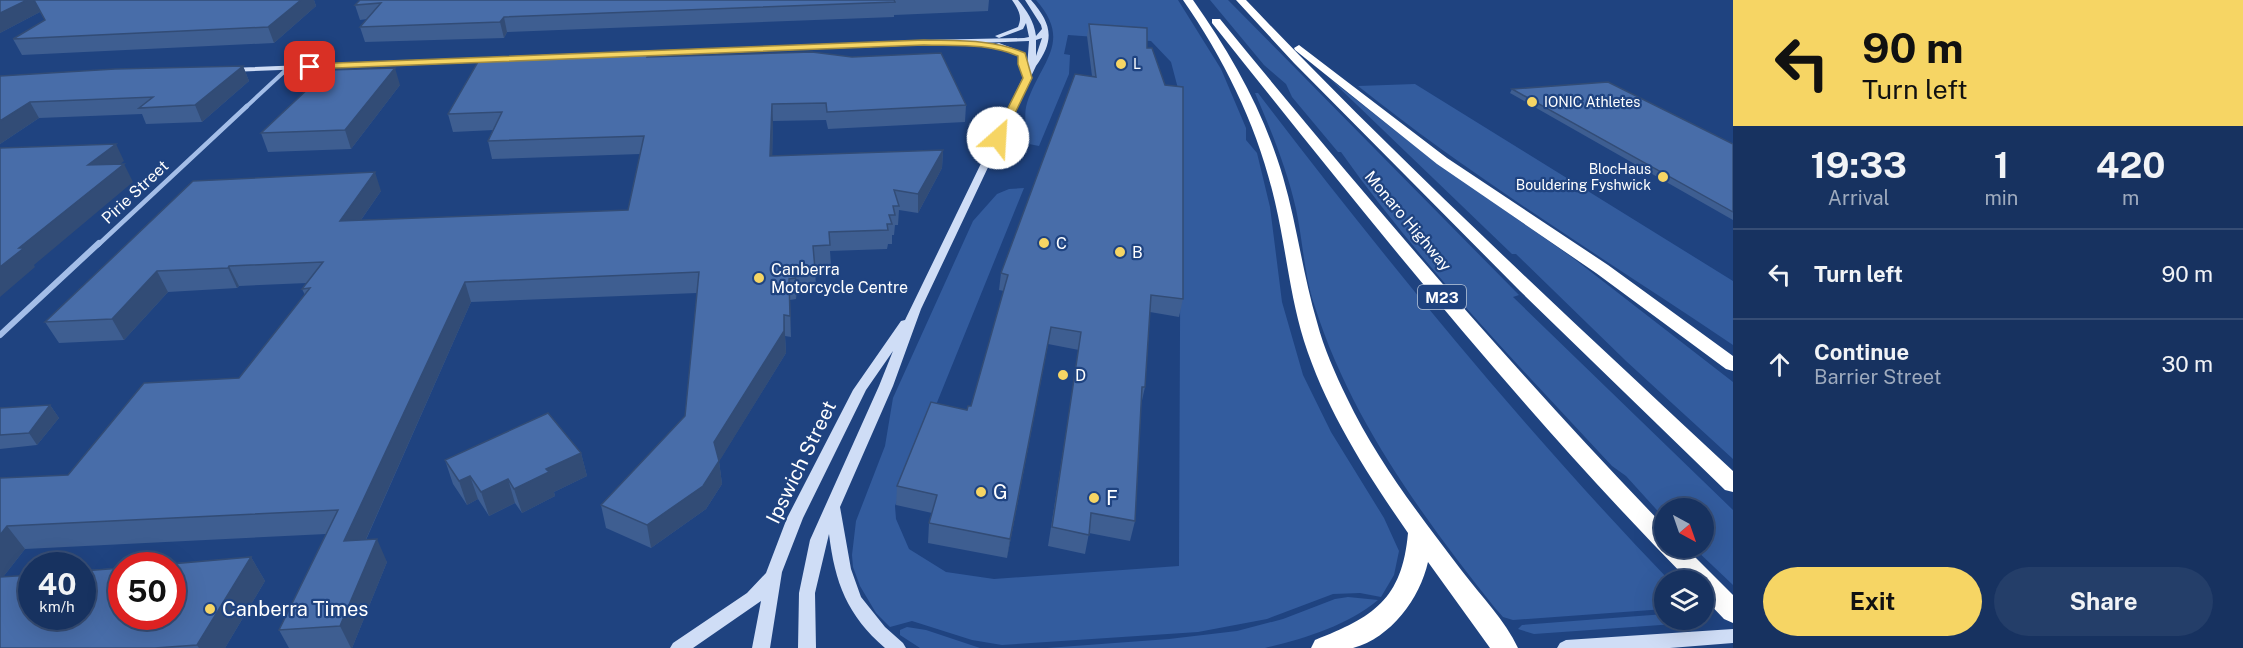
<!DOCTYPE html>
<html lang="en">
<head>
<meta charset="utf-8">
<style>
	body { margin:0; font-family:"Public Sans",sans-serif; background:#243e69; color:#f1f3f6; height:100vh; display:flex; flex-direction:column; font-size:22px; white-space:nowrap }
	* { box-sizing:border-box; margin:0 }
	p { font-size:20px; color:#9eaabd }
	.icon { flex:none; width:33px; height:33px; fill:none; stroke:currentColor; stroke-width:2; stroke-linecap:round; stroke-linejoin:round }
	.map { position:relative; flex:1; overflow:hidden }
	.panel { display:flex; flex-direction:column; background:#173260; width:510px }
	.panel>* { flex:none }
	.banner { background:#f6d564; color:#111; overflow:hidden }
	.needle { width:39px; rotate:140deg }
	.controls { position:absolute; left:1654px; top:498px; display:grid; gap:12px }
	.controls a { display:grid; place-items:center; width:60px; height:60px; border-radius:50%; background:#173260; box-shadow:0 6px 24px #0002,0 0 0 2px #364d75; font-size:30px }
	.speed { position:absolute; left:18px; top:552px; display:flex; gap:12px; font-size:30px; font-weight:700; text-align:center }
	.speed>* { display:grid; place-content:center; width:78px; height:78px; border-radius:50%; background:#173260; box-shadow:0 6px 24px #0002,0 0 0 2px #364d75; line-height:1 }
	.speed small { font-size:15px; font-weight:400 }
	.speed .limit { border:9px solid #d22; background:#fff; color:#111 }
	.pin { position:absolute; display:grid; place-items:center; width:51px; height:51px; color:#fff; margin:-26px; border-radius:12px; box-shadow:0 3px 9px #0006 }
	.me { position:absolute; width:66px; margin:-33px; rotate:26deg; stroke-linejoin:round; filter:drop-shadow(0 0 4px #0008) }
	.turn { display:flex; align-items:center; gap:21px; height:126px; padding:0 30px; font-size:27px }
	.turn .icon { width:78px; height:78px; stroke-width:2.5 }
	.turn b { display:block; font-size:42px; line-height:51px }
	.eta { display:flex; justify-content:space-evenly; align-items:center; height:102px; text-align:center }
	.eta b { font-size:36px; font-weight:700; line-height:42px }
	.primary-button { display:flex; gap:12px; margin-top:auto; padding:12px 30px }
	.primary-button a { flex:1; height:69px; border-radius:36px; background:#f6d564; color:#111; font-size:24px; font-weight:700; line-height:69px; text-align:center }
	.primary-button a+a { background:#243e69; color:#f1f3f6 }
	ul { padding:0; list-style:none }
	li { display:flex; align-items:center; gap:18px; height:90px; padding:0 30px; border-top:2px solid #364d75 }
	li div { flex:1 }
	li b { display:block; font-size:22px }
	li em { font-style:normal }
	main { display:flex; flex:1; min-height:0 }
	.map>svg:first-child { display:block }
</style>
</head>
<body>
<main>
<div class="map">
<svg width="1733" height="648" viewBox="0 0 1733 648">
	<rect width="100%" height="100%" fill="#1f4380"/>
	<!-- green -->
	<path fill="#335c9e" d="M 1036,0 L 1178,0 L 1221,69 L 1246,128 L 1246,140 L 1257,153 L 1270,207 L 1282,302 L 1303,375 L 1331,432 L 1384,518 L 1399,551 L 1394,575 L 1381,597 L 1360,593 L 1333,594 L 1267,619 L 1198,632 L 1002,645 L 972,640 L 912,621 L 890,627 L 876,613 L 860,586 L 853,567 L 852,555 L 856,521 L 885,446 L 893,398 L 973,221 L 997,194 L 1009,189 L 1024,188 L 895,506 L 896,519 L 909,549 L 946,572 L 994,579 L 1179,566 L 1181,100 L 1171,62 L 1151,41 L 1068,35 L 1064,54 L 1070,55 L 1069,74 L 1039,146 L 1024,143 L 1023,140 C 1028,128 1023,116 1027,103 C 1041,61 1073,42 1036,0 Z
		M 1210,0 L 1228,0 L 1519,295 L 1513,297 L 1733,510 L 1733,585 L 1694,548 L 1704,548 L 1704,508 L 1665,508 L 1665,519 L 1626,476 L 1612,466 C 1518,365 1421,265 1341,152 L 1338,152 L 1292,97 L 1286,84 L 1264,65 Z
		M 1330,79 L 1430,158 L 1573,258 L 1733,382 L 1733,459 L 1626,361 L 1516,254 L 1512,254 Z
		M 1415,84 L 1733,281 L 1733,345 C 1607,260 1477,181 1358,86 Z
		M 1255,93 L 1258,93 C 1388,263 1521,426 1669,580 L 1665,580 L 1665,609 L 1513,620 L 1503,617 L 1495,608 C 1423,518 1350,418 1315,307 C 1304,275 1303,242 1296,209 C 1287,169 1271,130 1255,93 Z
		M 1348,597 L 1378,600 C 1347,626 1303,639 1265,648 L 1047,648 L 1169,639 L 1237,631 L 1283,619 L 1335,599 Z
		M 1665,614 L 1665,620 L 1701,620 L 1703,622 L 1534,634 L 1518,629 L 1522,625 Z
		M 907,627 L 926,630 L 980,648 L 920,648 L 900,635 L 900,630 Z"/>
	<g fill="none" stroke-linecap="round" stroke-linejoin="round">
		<!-- street-far2 -->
		<path stroke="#a4bee8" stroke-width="4" d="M 246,107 L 288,68"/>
		<!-- street-far1 -->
		<path stroke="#a4bee8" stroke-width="4.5" d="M 98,245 L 247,106"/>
		<!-- street -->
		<path stroke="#a4bee8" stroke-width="6" d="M 0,335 L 99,243"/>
		<!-- secondary -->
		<path fill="#cfddf6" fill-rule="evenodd" d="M 1012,0 L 1018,0 C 1027,11 1034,21 1036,36 L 1042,29 L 1041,25 L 1025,0 L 1031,0 C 1052,24 1055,40 1036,66 L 921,309 L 893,386 L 840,507 L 851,569 L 861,597 L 885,627 L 903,643 L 906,648 L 885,648 C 847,615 835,583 829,534 L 815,593 L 816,648 L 798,648 L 799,593 L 810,540 L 879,386 L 893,351 L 866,390 L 803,518 L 782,572 L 770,648 L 752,648 L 761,601 L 693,648 L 670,648 L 673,643 L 747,593 L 766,573 L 787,518 L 853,390 L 901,321 L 905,320 L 1023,77 L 1018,64 L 1018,56 L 992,45 L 999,43 L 1025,53 L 1027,68 L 1029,41 L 230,72 L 226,70 L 230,68 L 924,40 L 1024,38 L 1029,37 L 1026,23 L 1023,29 L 999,38 L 995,36 L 1018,27 C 1023,16 1018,9 1012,0 ZM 1042,38 L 1036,56 L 1036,40 Z
			M 1733,629 L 1733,643 L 1670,648 L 1557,648 L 1560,643 L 1566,640 Z"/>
		<!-- highway -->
		<path fill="#fff" fill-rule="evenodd" d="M 1183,0 L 1193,0 C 1232,55 1264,112 1283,177 C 1297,225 1303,275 1317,322 C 1324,349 1335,373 1347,398 C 1377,461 1421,517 1462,571 C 1481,596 1505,620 1518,648 L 1490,648 L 1428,562 C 1420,598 1391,638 1353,648 C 1341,648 1324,648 1311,648 L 1315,640 C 1373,617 1402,600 1408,533 C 1367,474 1326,410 1304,341 C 1290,296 1286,249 1275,202 C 1258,128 1226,62 1183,0 Z
			M 1236,0 L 1246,0 C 1402,164 1568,317 1733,471 L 1733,492 L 1725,490 L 1520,291 L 1294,63 Z
			M 1212,19 L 1220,19 C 1362,193 1508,364 1665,527 L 1665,548 L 1686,548 L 1733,595 L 1733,623 L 1724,619 L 1704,598 L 1704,580 L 1688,580 C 1518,407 1364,214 1212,23 Z
			M 1299,45 L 1447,158 L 1608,265 L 1733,356 L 1733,371 L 1726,369 L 1596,273 L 1437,164 L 1295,50 L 1294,48 Z"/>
	</g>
	<!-- wall -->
	<path fill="#3e5e91" d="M 0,0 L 314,0 L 316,6 L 274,43 L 22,55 L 13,39 L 45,20 L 40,12 L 0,33 Z
		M 360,0 L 989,0 L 988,11 L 894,15 L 894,17 L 507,32 L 504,38 L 365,42 L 360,27 L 367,19 L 360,20 L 355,5 Z
		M 1089,24 L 1147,48 L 1183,299 L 1179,317 L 1150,312 L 1145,387 L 1141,405 L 1135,521 L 1130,541 L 1089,533 L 1085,554 L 1048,546 L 1079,350 L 1048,344 L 1007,558 L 928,543 L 929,523 L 932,513 L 896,505 L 897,486 L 971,406 L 1004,291 L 999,290 L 1001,273 L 1092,76 L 1087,36 Z
		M 648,57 L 966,105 L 965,122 L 828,129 L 826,120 L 773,121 L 772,156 L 943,150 L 942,168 L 918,213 L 899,210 L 898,225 L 895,225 L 894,235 L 892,235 L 892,244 L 888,244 L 887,249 L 830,251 L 831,265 L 815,266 L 816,289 L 797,291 L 796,299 L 790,300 L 791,337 L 785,336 L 786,353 L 719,461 L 722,484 L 706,509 L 651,548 L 606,528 L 601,505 L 685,416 L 697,293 L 471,302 L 366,540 L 387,562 L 352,648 L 289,648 L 279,630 L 326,534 L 25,549 L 3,577 L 251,557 L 265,581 L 225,648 L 0,648 L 0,478 L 68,475 L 239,378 L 305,295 L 302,289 L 307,283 L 239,286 L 237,288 L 168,292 L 124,340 L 59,343 L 45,322 L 193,181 L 381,191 L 361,220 L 628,210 L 640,154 L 492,159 L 488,141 L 494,130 L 453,132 L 448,114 Z
		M 243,66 L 249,81 L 202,122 L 146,124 L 142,114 L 39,118 L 0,144 L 0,76 Z
		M 400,85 L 351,149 L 268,152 L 261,133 Z
		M 1512,89 L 1733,144 L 1733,220 L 1510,93 Z
		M 50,405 L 59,418 L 37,445 L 0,449 L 0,408 Z
		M 581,453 L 587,476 L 554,492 L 555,496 L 522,513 L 515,503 L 489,516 L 478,499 L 467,505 L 453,484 L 445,460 Z"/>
	<!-- shaded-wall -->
	<path fill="#324c76" d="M 27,0 L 34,0 L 40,12 L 0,33 L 0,13 Z
		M 301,0 L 314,0 L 316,6 L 274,43 L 268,27 Z
		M 504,17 L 507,32 L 504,38 L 500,22 Z
		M 243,66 L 249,81 L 202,122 L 195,105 Z
		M 395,68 L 400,85 L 351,149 L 345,130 Z
		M 30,102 L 39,118 L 0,144 L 0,121 Z
		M 772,104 L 773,121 L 772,174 L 770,156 Z
		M 116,144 L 124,161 L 98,183 L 88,165 Z
		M 943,150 L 942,168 L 918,213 L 918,194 Z
		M 124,164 L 133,182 L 34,265 L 35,267 L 0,297 L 0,267 L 19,248 Z
		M 375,172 L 381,191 L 347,240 L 340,221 Z
		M 229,266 L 239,286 L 237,288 L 228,268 Z
		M 157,271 L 168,292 L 124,340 L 112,319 Z
		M 796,271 L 797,291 L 796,299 L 795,278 Z
		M 789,279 L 790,300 L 791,337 L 790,316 Z
		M 465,282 L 471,302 L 355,564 L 344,541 Z
		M 784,315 L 786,353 L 717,465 L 714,442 Z
		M 1051,327 L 1048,344 L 1007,558 L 1010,539 Z
		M 50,405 L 59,418 L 37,445 L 29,433 Z
		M 581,453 L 587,476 L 554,492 L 555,496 L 522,513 L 514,489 L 546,469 Z
		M 719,461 L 722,484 L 706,509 L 651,548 L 647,525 Z
		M 470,476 L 478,499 L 467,505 L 459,481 Z
		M 508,479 L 515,503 L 489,516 L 481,492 Z
		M 7,526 L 25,549 L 0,581 L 0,535 Z
		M 377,539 L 387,562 L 352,648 L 351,648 L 340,626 Z
		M 251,557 L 265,581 L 225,648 L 199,648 L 197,645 Z"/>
	<!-- building -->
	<path fill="#486da9" stroke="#324c76" stroke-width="1.5" d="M 0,0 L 27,0 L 0,13 Z
		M 34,0 L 301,0 L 268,27 L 13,39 L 45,20 Z
		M 360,0 L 895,0 L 894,0 L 895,2 L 504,17 L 500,22 L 360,27 L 381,3 L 355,5 Z
		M 1089,24 L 1147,28 L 1147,48 L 1152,48 L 1165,85 L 1183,87 L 1183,299 L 1151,295 L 1145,387 L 1142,387 L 1135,521 L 1091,513 L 1089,535 L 1052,527 L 1081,332 L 1051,327 L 1010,539 L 929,523 L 937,495 L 897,486 L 931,402 L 967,410 L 968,406 L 971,406 L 1008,275 L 1001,273 L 1041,165 L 1075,74 L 1096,77 Z
		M 812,52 L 852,57 L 941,53 L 966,105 L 827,112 L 826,103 L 772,104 L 770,156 L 943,150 L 918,194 L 894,190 L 899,206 L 893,206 L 895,215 L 889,215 L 892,224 L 887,224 L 888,230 L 829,232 L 830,245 L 813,246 L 815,269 L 796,271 L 795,278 L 789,279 L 790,316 L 784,315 L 784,331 L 714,442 L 719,461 L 703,486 L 647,525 L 601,505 L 685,416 L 699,272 L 465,282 L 344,541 L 377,539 L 340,626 L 279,630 L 338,510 L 7,526 L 0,535 L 0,478 L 68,475 L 144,383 L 239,378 L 310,288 L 302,289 L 323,262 L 229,266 L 228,268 L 157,271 L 112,319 L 45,322 L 193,181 L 375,172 L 340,221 L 628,210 L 644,136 L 488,141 L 502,112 L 448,114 L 478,62 L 648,55 L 647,57 Z
		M 243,66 L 195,105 L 139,108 L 153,97 L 30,102 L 0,121 L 0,76 L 115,69 Z
		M 395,68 L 345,130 L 261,133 L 328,70 Z
		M 1608,82 L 1733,144 L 1733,212 L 1512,89 Z
		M 116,144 L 88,165 L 124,164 L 19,248 L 24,248 L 0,267 L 0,148 Z
		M 50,405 L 29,433 L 0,435 L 0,408 Z
		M 548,413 L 581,453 L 546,469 L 549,472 L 514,489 L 508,479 L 481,492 L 470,476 L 459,481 L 445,460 Z
		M 251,557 L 197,645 L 155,648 L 0,648 L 0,577 L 32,575 L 32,616 L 82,616 L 82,571 L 122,568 L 122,616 L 172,616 L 172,566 L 148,566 Z"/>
	<!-- route -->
	<path fill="#f6d564" stroke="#a08a41" stroke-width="1.5" d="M 924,40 C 959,41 993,39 1025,53 L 1032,78 L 1002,140 L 993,138 L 1023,78 L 1018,64 L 1018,56 C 988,43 956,46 924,45 L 310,69 L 306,67 L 310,64 Z"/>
	<!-- markers -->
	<g fill="#f6d564" stroke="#1f4380" stroke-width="2">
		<circle cx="1121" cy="64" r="6"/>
		<circle cx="1532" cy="102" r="6"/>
		<circle cx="1663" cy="177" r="6"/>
		<circle cx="1044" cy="243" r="6"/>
		<circle cx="1120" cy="252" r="6"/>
		<circle cx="759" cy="278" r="6"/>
		<circle cx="1063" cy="375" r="6"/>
		<circle cx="981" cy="492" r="6"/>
		<circle cx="1094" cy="498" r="6"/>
		<circle cx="210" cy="609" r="6"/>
	</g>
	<g text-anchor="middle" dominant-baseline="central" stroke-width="4.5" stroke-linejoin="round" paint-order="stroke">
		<!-- far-poi labels -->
		<g font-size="14" fill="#fff" stroke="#1f4380" text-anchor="start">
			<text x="1133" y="64">L</text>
			<text x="1544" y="102">IONIC Athletes</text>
			<text x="1651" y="169" text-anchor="end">BlocHaus<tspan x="1651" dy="16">Bouldering Fyshwick</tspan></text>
		</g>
		<!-- shield labels -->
		<rect fill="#1f4380" stroke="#bcc7d9" stroke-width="1.5" x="1418" y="285" width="48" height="24" rx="4.5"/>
		<g font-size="15" font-weight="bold" fill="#fff">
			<text x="1442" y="297">M23</text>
		</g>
		<!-- street labels -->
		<g font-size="16" fill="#fff" stroke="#1f4380">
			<text transform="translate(135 192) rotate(-43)">Pirie Street</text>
			<text transform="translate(1408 221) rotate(50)">Monaro Highway</text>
		</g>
		<!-- poi labels -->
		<g font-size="16" fill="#fff" stroke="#1f4380" text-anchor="start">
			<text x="1056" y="243">C</text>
			<text x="1132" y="252">B</text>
			<text x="771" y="269">Canberra<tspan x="771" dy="18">Motorcycle Centre</tspan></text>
			<text x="1075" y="375">D</text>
		</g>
		<!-- near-street labels -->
		<g font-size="20" fill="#fff" stroke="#1f4380">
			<text transform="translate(801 462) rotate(-64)">Ipswich Street</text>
		</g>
		<!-- near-poi labels -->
		<g font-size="20" fill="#fff" stroke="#1f4380" text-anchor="start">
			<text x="993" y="492">G</text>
			<text x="1106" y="498">F</text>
			<text x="222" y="609">Canberra Times</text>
		</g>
	</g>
</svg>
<div class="controls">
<a><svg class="needle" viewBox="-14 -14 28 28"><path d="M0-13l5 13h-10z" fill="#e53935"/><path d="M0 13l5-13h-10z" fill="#9eaabd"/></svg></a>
<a><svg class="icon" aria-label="layers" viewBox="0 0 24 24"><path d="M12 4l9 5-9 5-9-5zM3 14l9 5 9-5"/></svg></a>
</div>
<div class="speed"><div>40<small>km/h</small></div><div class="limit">50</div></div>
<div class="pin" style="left:310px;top:67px;background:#d93025"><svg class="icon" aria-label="arrive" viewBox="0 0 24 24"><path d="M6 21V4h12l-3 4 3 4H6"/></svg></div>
<svg class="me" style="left:998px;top:138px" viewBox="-20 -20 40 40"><circle r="19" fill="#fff"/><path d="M0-13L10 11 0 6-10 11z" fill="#f6d564"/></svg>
</div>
<section class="panel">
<div class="banner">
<div class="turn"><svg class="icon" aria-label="left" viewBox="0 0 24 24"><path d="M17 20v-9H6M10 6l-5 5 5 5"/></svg><div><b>90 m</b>Turn left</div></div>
</div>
<div class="eta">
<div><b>19:33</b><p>Arrival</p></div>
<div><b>1</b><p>min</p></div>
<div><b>420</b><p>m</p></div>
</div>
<ul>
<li><svg class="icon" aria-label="left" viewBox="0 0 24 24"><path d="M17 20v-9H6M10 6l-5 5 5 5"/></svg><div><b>Turn left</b></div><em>90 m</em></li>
<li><svg class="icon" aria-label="ahead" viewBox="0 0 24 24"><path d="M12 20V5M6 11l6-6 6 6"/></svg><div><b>Continue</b><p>Barrier Street</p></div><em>30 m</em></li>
</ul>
<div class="primary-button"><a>Exit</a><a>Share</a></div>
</section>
</main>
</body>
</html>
